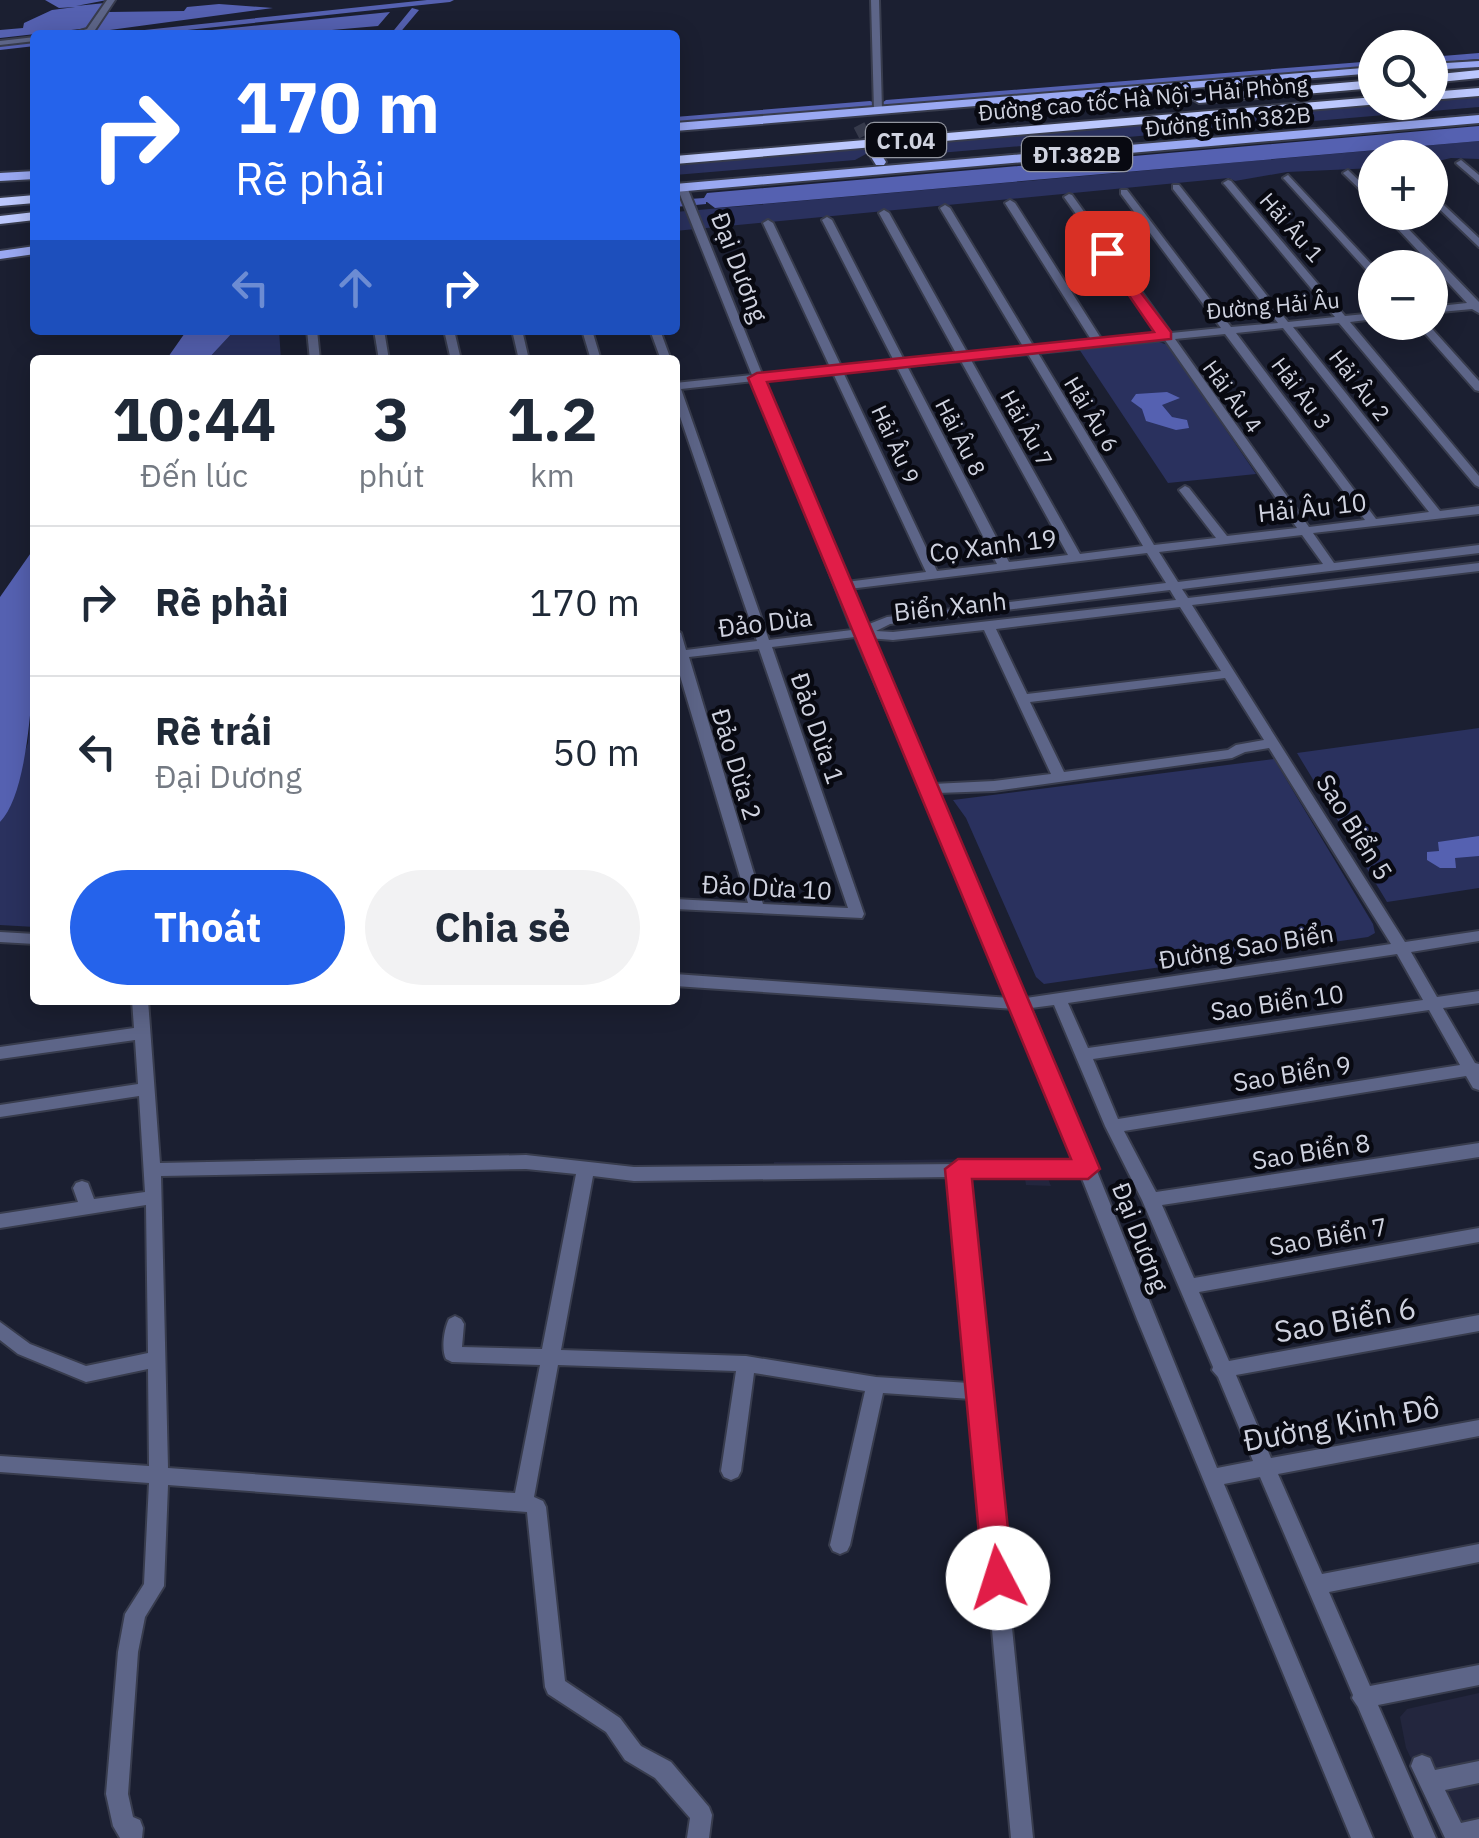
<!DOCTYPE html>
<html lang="vi">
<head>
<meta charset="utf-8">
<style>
	body { margin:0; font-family:"IBM Plex Sans",sans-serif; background:#f2f2f3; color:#1f2937; height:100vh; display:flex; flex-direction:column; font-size:38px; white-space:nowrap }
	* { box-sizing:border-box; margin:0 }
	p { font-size:32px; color:#747a83 }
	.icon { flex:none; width:55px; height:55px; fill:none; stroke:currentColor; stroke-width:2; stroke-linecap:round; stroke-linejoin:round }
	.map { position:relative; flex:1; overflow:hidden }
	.side { position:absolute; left:30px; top:355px; width:650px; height:650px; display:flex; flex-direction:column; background:#fff; border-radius:10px; box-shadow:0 5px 25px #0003 }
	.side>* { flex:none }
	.banner { position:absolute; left:30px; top:30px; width:650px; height:305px; border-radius:10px; box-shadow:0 5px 25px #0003; background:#2563eb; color:#fff; overflow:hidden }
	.fabs { position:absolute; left:1358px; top:30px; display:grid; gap:20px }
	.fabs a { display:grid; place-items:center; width:90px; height:90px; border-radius:50%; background:#fff; box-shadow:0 5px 25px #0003; font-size:50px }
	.pin { position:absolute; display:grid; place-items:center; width:85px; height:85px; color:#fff; margin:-42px; border-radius:20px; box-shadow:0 5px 15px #0006 }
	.me { position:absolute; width:110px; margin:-55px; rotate:355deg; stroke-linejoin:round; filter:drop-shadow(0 0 8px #0008) }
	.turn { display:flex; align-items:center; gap:35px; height:210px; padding:0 40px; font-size:45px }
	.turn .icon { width:130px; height:130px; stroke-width:2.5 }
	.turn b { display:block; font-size:70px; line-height:85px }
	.lanes { display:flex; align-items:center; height:95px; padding:0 40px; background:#0003; justify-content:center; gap:50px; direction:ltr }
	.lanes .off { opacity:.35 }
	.eta { display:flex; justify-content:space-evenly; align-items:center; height:170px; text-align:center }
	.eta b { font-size:60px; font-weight:700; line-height:70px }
	.action { display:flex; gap:20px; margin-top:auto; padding:20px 40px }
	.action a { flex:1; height:115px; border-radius:60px; background:#2563eb; color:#fff; font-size:40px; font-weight:700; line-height:115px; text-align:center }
	.action a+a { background:#f2f2f3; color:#1f2937 }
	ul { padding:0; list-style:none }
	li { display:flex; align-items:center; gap:30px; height:150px; padding:0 40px; border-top:2px solid #e0e1e3 }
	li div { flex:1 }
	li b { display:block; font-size:38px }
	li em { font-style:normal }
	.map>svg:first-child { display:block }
</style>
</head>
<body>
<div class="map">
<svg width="1479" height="1838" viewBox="0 0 1479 1838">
	<rect width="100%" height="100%" fill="#1b1f31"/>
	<!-- built -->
	<path fill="#23263e" d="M 1040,1158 L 1051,1186 L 1026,1185 L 1024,1173 L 773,1172 L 774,1162 Z
		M 1479,1693 L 1479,1838 L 1449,1838 L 1406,1748 L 1400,1717 L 1407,1709 Z"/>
	<!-- green -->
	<path fill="#2a315e" d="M 1479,97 L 1479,107 L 904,156 L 883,155 L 873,144 Z
		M 1479,113 L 1479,115 L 698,181 L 703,180 Z
		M 1479,141 L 1479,159 L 1451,158 L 1430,163 L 1430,158 L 1375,158 L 1375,168 L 1287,172 L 1235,181 L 1229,178 L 675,231 L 675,212 Z
		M 866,145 L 866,154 L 855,160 L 675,175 L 675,161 Z
		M 235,330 L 279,330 L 281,360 L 207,360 Z
		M 1156,341 L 1168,345 L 1256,474 L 1168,483 L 1079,349 Z
		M 35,663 L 35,927 L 0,925 L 0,822 L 28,743 Z
		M 1479,728 L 1479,888 L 1387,902 L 1297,753 Z
		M 1274,759 L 1373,924 L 1375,933 L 1368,937 L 1044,984 L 1036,977 L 966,818 L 953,800 Z"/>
	<!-- water -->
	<path fill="#5561b1" d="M 45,0 L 107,0 L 76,6 L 105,3 L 89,28 L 0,38 L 0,30 L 23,28 L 24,23 L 52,10 L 75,7 L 59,8 Z
		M 219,4 L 273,8 L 95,32 L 108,12 L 184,11 L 187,7 Z
		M 390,12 L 378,26 L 274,35 L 163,35 Z
		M 1479,126 L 1479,141 L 715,208 L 707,202 L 675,204 L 675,200 L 704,198 L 707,193 Z
		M 187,330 L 235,330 L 207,360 L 166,360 Z
		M 1167,392 L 1180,398 L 1162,405 L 1172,417 L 1187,420 L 1189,428 L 1176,430 L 1146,421 L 1142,409 L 1131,401 L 1136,394 Z
		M 35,547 C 35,605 39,782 0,822 L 0,597 Z
		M 1479,836 L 1479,856 L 1455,858 L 1456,868 L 1440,868 L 1427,860 L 1427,852 L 1439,851 L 1438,842 Z"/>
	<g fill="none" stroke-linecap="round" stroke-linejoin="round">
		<!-- canal -->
		<path fill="#5561b1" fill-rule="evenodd" d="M 427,0 L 454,0 L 450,2 L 140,35 L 112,35 L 116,33 Z
			M 412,8 L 419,10 L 398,35 L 390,35 Z
			M 35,42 L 35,46 L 0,50 L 0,44 Z
			M 1479,53 L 1479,59 L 1430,63 L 1430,57 Z
			M 1375,61 L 1375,67 L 886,106 L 882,103 L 886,100 Z
			M 870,101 L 873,102 L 873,106 L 675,123 L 675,117 Z
			M 703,199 L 706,200 L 706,204 L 675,207 L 675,201 Z"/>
		<!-- major-tunnel -->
		<path stroke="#363a4b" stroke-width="12" stroke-dasharray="12 6" stroke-linecap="butt" d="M 859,125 L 869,144"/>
		<defs>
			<path id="minor" d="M 107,0 L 115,0 L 93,33 L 67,35 L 87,29 Z
				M 871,0 L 879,0 L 882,110 L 878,113 L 874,110 Z
				M 35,37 L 35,41 L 0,45 L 0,41 Z
				M 1461,160 L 1479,175 L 1479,183 L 1458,165 L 1456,163 Z
				M 1348,170 L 1375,196 L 1375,204 L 1345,175 L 1343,173 Z
				M 1288,175 L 1375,268 L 1375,276 L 1371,275 L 1285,180 L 1283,178 Z
				M 1228,180 L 1231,181 L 1345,316 L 1375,313 L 1375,319 L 1350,322 L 1479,476 L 1479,487 L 1475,485 L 1339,323 L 1293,327 L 1440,511 L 1479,506 L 1479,514 L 1313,533 L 1334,563 L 1479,545 L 1479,553 L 1182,589 L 1188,598 L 1479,563 L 1479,571 L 1192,605 L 1405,942 L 1479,931 L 1479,941 L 1411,952 L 1437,997 L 1479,991 L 1479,1003 L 1443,1008 L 1475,1063 L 1479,1064 L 1479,1090 L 1473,1088 L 1466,1076 L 1124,1131 L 1156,1192 L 1479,1143 L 1479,1157 L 1162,1205 L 1194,1278 L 1479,1228 L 1479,1242 L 1199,1292 L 1229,1361 L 1479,1315 L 1479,1331 L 1236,1375 L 1271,1458 L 1479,1420 L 1479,1436 L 1278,1474 L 1322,1574 L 1479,1544 L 1479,1562 L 1329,1592 L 1370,1686 L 1479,1665 L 1479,1685 L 1378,1705 L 1436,1838 L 1414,1838 L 1358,1707 L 1352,1698 L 1353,1695 L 1260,1477 L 1224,1484 L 1373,1838 L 1351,1838 L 1137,1319 L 1081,1176 L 967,1177 L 1033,1838 L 1011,1838 L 971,1399 L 883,1393 L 850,1545 L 847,1551 L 840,1554 L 833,1551 L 830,1545 L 865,1391 L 754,1373 L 741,1471 L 738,1477 L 731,1480 L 724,1477 L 721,1471 L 736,1371 L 558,1365 L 534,1497 L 543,1501 L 546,1507 L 565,1681 L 620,1718 L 641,1746 L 671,1762 L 709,1807 L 712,1815 L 709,1838 L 687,1838 L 690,1818 L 655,1778 L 625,1760 L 606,1732 L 548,1694 L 545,1687 L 527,1512 L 168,1485 L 164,1586 L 145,1617 L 138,1652 L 128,1794 L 133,1817 L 140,1820 L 143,1828 L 142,1838 L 120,1838 L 113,1826 L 106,1794 L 118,1652 L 125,1614 L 144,1584 L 149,1483 L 0,1472 L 0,1456 L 149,1466 L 148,1369 L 86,1382 L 18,1354 L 0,1340 L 0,1322 L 30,1344 L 86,1366 L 148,1353 L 146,1205 L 0,1228 L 0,1214 L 78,1202 L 73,1188 L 76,1183 L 82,1181 L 88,1183 L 94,1199 L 145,1192 L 139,1096 L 0,1117 L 0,1105 L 138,1084 L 135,1040 L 0,1059 L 0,1047 L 134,1028 L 132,1000 L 148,1000 L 160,1163 L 526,1155 L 634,1167 L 1075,1163 L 1015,1009 L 675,986 L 675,974 L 1010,998 L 855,637 L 772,647 L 864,914 L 862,918 L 675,909 L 675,899 L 748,903 L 675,659 L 675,629 L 681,633 L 686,650 L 757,641 L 675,402 L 675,383 L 752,375 L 677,187 L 682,184 L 687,187 L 762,374 L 830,367 L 763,223 L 768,220 L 773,223 L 841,366 L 894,361 L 822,220 L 827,217 L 832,220 L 904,360 L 957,355 L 879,213 L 884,210 L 889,213 L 968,354 L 1024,348 L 940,208 L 945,205 L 950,208 L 1034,347 L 1092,341 L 1005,203 L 1010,200 L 1015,203 L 1102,340 L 1161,334 L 1064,197 L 1069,194 L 1072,195 L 1171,333 L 1221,328 L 1121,194 L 1121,190 L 1127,190 L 1231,327 L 1278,323 L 1173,189 L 1173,185 L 1179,185 L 1288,322 L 1335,317 L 1225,185 L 1223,183 ZM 1283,328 L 1429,512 L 1376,519 L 1236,333 ZM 1225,334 L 1365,520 L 1309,527 L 1175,339 ZM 1165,340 L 1297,528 L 1227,536 L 1189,488 L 1185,486 L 1179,490 L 1216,538 L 1154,545 L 1038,353 ZM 1028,354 L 1143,546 L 1080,554 L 971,360 ZM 961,361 L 1068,555 L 1009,562 L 907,366 ZM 897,367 L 997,564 L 937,571 L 843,372 ZM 833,373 L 926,572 L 846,582 L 765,380 ZM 754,381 L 852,630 L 769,640 L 681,389 ZM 1302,535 L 1323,564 L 1178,582 L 1159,552 ZM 1147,553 L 1166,583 L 887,617 L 864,626 L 849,589 ZM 1170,590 L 1176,600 L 893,632 L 876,631 L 890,624 ZM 1180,607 L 1221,671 L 1027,694 L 996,629 ZM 984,630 L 1051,774 L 994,781 L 933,784 L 868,638 L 893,640 ZM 759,649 L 848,908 L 763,904 L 689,657 ZM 1225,678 L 1264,740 L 1236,745 L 1228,750 L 1064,772 L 1030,702 ZM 1269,748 L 1391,944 L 1026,998 L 937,793 L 994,791 L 1232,758 L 1245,752 ZM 1397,954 L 1423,1000 L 1088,1048 L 1068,1003 ZM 1054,1005 L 1105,1126 L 1142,1200 L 1213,1367 L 1212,1370 L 1218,1377 L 1253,1461 L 1217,1468 L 1031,1008 ZM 1429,1010 L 1460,1065 L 1118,1119 L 1093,1059 ZM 526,1169 L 576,1174 L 542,1349 L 462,1347 L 464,1324 L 461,1319 L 455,1316 L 449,1319 C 444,1329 441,1349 446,1359 L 452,1362 L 540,1365 L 515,1493 L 168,1468 L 161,1176 ZM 593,1176 L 634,1181 L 950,1177 L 969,1383 L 876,1377 L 746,1356 L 561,1350 Z
				M 1430,192 L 1479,238 L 1479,247 L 1430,200 Z
				M 1382,212 L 1392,212 L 1479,302 L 1479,313 L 1472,309 L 1430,313 L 1430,307 L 1467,303 Z
				M 1415,322 L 1426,322 L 1479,381 L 1479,391 L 1475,390 Z
				M 307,330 L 317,330 L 320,360 L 310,360 Z
				M 374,330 L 384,330 L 389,360 L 379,360 Z
				M 444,330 L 454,330 L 461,360 L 451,360 Z
				M 512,330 L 522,330 L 529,360 L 519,360 Z
				M 582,330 L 592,330 L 601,360 L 591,360 Z
				M 650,330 L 660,330 L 671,360 L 661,360 Z
				M 0,932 L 35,934 L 35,944 L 0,942 Z
				M 1422,1755 L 1430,1758 L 1435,1770 L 1479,1761 L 1479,1783 L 1445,1790 L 1461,1823 L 1479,1819 L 1479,1838 L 1445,1838 L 1411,1766 L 1414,1758 Z"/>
			<path id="major" d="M 1479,61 L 1479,67 L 1430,70 L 1430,64 Z
				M 1375,67 L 1375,73 L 675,131 L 675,123 Z
				M 1479,115 L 1479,123 L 675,192 L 675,184 Z
				M 865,141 L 873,141 L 886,162 L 884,165 L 876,165 L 863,144 Z
				M 35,171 L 35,179 L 0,181 L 0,173 Z
				M 35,246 L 35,254 L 0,259 L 0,251 Z"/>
			<path id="highway" d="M 1479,70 L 1479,78 L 1430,83 L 1430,75 Z
				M 1375,80 L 1375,88 L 1199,103 L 1192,99 L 1199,95 Z
				M 1479,88 L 1479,96 L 1430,100 L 1430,92 Z
				M 1375,97 L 1375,102 L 1380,104 L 675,164 L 675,156 Z
				M 35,195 L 35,203 L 0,206 L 0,198 Z
				M 35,212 L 35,220 L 0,224 L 0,216 Z"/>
		</defs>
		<!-- minor casing -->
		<use href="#minor" stroke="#383c4d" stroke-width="4"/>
		<!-- major casing -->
		<use href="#major" stroke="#383c4d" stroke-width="4"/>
		<!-- highway casing -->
		<use href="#highway" stroke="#383c4d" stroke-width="4"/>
		<!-- minor -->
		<use href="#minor" fill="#5d6588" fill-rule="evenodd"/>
		<!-- major -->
		<use href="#major" fill="#9aa9f2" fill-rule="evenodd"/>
		<!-- highway -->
		<use href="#highway" fill="#bcc8fd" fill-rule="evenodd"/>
	</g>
	<!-- route -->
	<path fill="#e11d48" stroke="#92132f" stroke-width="2.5" d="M 1107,248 L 1171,332 L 1171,339 L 767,382 L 1100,1169 L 1088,1179 L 972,1179 L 1013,1578 L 1009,1588 L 998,1592 L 987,1588 L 983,1578 L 945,1169 L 958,1159 L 1071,1159 L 748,378 L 757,373 L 1154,332 L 1100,253 Z"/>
	<g text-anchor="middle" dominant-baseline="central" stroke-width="9" stroke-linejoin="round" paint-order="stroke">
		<!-- far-street labels -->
		<g font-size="22" fill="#cfd2df" stroke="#080911">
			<text transform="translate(1143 98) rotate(-5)">Đường cao tốc Hà Nội - Hải Phòng</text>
			<text transform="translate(1228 121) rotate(-5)">Đường tỉnh 382B</text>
			<text transform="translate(1292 227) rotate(49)">Hải Âu 1</text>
			<text transform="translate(1273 305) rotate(-5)">Đường Hải Âu</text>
			<text transform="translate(1360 385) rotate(52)">Hải Âu 2</text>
			<text transform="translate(1302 393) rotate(53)">Hải Âu 3</text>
			<text transform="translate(1233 396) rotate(54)">Hải Âu 4</text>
			<text transform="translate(1092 414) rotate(59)">Hải Âu 6</text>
			<text transform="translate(1027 428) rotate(61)">Hải Âu 7</text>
			<text transform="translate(961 437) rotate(63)">Hải Âu 8</text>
			<text transform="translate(896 444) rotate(65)">Hải Âu 9</text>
		</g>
		<!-- shield labels -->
		<g fill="#080911" stroke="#9396a1" stroke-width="2.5">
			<rect x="866" y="123" width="80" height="34" rx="8"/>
			<rect x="1022" y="137" width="110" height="34" rx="8"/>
		</g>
		<g font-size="22" font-weight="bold" fill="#cfd2df">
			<text x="906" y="140">CT.04</text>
			<text x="1077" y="154">ĐT.382B</text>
		</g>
		<!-- street labels -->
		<g font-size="25" fill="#cfd2df" stroke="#080911">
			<text transform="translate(740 267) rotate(69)">Đại Dương</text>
			<text transform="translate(1312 507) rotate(-6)">Hải Âu 10</text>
			<text transform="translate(993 545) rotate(-7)">Cọ Xanh 19</text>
			<text transform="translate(950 606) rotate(-6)">Biển Xanh</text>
			<text transform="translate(765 622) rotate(-7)">Đảo Dừa</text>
			<text transform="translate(818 728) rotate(71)">Đảo Dừa 1</text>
			<text transform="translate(737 764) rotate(73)">Đảo Dừa 2</text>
			<text transform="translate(1355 827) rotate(58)">Sao Biển 5</text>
			<text transform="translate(767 887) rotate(3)">Đảo Dừa 10</text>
			<text transform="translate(1246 946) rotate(-9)">Đường Sao Biển</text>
			<text transform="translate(1277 1002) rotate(-8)">Sao Biển 10</text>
			<text transform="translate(1292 1073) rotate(-9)">Sao Biển 9</text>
			<text transform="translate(1311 1151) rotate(-9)">Sao Biển 8</text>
			<text transform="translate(1328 1236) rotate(-10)">Sao Biển 7</text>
			<text transform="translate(1141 1237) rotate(69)">Đại Dương</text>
		</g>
		<!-- near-street labels -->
		<g font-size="30" fill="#cfd2df" stroke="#080911">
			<text transform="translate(1345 1319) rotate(-10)">Sao Biển 6</text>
			<text transform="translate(1341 1423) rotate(-10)">Đường Kinh Đô</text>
		</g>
	</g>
</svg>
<div class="fabs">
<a><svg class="icon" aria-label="search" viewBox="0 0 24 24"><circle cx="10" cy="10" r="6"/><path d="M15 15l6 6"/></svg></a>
<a>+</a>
<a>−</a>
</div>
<div class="pin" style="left:1107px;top:253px;background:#d93025"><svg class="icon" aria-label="arrive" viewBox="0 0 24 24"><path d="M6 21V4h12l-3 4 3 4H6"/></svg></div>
<svg class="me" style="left:998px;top:1578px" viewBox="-20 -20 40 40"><circle r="19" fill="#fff"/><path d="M0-13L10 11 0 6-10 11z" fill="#e11d48"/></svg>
<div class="banner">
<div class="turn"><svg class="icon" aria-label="right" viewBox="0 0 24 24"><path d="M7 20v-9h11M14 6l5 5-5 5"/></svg><div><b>170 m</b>Rẽ phải</div></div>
<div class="lanes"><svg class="icon off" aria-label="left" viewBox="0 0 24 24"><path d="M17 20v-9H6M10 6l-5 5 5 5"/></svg><svg class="icon off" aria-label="ahead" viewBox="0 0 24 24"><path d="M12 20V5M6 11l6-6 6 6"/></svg><svg class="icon" aria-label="right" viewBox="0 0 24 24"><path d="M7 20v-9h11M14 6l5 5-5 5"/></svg></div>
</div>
<section class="side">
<div class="eta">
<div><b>10:44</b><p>Đến lúc</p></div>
<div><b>3</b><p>phút</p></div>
<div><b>1.2</b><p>km</p></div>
</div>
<ul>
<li><svg class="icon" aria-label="right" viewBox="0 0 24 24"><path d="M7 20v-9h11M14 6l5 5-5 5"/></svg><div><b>Rẽ phải</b></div><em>170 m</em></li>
<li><svg class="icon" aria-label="left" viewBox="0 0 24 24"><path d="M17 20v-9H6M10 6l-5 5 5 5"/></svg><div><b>Rẽ trái</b><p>Đại Dương</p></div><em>50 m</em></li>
</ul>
<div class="action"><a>Thoát</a><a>Chia sẻ</a></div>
</section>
</div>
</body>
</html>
